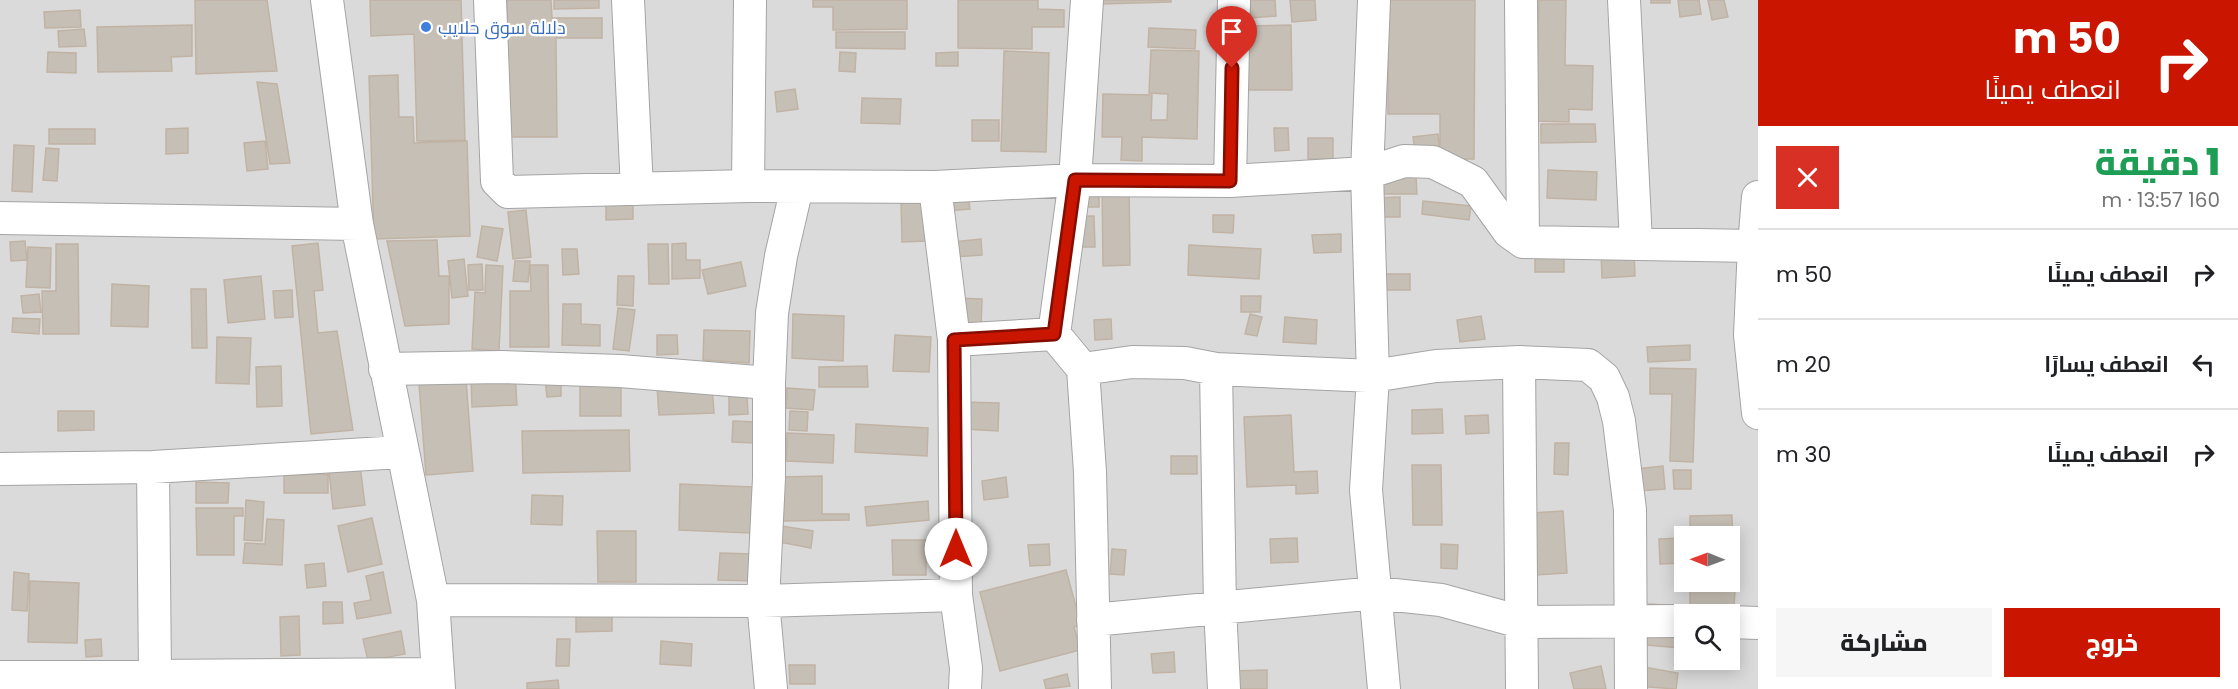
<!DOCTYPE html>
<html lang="ar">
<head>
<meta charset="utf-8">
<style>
	body { margin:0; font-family:Poppins,Cairo,sans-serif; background:#f6f6f6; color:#202124; direction:rtl; height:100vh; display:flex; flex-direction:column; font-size:22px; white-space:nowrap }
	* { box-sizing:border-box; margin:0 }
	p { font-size:20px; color:#757577 }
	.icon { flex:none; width:33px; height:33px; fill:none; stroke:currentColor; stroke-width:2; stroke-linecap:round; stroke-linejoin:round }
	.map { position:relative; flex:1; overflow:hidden; direction:ltr }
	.drawer { display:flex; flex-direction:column; background:#fff; width:480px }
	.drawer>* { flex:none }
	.banner { background:#ca1500; color:#fff; overflow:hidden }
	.needle { width:39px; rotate:271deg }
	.tools { position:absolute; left:1674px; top:526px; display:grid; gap:12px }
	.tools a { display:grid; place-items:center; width:66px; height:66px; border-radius:0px; background:#fff; box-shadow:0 3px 15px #0003; font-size:30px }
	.pin { position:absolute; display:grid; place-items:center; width:51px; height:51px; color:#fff; margin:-62px -26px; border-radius:50% 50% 50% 0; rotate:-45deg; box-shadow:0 0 6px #0007 }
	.pin .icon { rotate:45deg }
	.me { position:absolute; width:66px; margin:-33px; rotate:0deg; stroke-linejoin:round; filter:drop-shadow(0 0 4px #0008) }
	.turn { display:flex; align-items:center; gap:21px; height:126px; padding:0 18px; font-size:27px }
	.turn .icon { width:78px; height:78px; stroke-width:2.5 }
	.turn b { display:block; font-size:42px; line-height:51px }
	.round { display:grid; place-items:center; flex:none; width:63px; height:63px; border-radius:0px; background:#f6f6f6 }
	.headline { display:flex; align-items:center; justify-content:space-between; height:102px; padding:0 18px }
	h1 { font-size:36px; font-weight:800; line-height:45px; color:#1e9e55 }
	.primary-button { display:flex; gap:12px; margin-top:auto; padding:12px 18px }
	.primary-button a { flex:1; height:69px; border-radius:0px; background:#ca1500; color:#fff; font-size:24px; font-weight:800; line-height:69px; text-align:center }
	.primary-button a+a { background:#f6f6f6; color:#202124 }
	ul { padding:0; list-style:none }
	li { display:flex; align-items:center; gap:18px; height:90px; padding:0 18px; border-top:2px solid #e0e0e0 }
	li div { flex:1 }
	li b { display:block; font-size:22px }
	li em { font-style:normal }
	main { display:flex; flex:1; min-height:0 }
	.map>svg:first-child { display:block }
</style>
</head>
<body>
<main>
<section class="drawer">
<div class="banner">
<div class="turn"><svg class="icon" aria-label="right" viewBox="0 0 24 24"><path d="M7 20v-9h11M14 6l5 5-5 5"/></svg><div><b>50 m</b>انعطف يمينًا</div></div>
</div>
<div class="headline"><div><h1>1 دقيقة</h1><p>160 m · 13:57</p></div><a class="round" style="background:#d93025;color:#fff"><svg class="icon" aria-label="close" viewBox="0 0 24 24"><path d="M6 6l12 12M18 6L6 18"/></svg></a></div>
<ul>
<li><svg class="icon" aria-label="right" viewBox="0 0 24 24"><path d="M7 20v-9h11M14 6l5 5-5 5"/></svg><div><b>انعطف يمينًا</b></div><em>50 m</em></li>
<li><svg class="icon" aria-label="left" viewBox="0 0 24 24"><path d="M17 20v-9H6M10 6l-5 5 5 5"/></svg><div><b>انعطف يسارًا</b></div><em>20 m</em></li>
<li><svg class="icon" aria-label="right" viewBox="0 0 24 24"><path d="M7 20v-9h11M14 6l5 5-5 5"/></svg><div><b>انعطف يمينًا</b></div><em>30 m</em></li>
</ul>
<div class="primary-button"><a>خروج</a><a>مشاركة</a></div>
</section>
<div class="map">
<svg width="1758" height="689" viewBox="0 0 1758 689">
	<rect width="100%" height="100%" fill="#efece2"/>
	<!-- residential -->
	<path fill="#dbdada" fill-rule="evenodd" d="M 0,0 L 1758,0 L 1758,689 L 0,689 ZM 1684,537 L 1730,537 L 1730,582 L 1684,582 ZM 1684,615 L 1730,615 L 1730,660 L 1684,660 Z"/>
	<!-- building -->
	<path fill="#c6bfb5" stroke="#c1b3a4" stroke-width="1.5" d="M 195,0 L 267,0 L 277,71 L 196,74 Z
		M 370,0 L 461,0 L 465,140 L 417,141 L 414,34 L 371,36 Z
		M 507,0 L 551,0 L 552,18 L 602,18 L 602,38 L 556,38 L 557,137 L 508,137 Z
		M 554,0 L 599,0 L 599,8 L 554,9 Z
		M 813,0 L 907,0 L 907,29 L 833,30 L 833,7 L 813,7 Z
		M 958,0 L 1038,0 L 1038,9 L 1064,10 L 1064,27 L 1032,27 L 1032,49 L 958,48 Z
		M 1101,0 L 1171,0 L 1171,2 L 1101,4 Z
		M 1249,0 L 1275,0 L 1276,16 L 1251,18 Z
		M 1290,0 L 1315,0 L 1316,20 L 1292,22 Z
		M 1388,0 L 1475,0 L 1474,159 L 1440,159 L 1440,114 L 1388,114 Z
		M 1539,0 L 1566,0 L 1565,65 L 1593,66 L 1592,110 L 1569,109 L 1569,122 L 1536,121 Z
		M 1651,0 L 1670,0 L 1670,3 L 1651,3 Z
		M 1678,0 L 1699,0 L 1701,14 L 1680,17 Z
		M 1708,0 L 1724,0 L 1728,17 L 1712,20 Z
		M 80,10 L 81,27 L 45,28 L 44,12 Z
		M 192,25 L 192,56 L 171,57 L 172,71 L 98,72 L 97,27 Z
		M 1291,25 L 1292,90 L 1245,90 L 1244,26 Z
		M 1149,28 L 1196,30 L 1195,49 L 1148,47 Z
		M 84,29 L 86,46 L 59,47 L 58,31 Z
		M 836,32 L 905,32 L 905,49 L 836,48 Z
		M 1151,50 L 1199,51 L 1197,139 L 1142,137 L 1142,161 L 1121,160 L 1122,137 L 1102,137 L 1103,94 L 1152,95 L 1151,120 L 1167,120 L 1168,94 L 1149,93 Z
		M 1004,51 L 1049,53 L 1046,152 L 1001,151 Z
		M 48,52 L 76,53 L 76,73 L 47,72 Z
		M 840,52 L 856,53 L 855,72 L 839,71 Z
		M 958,52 L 958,66 L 936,66 L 936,53 Z
		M 398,75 L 399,117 L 413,117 L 414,143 L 467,141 L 470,236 L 374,239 L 369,76 Z
		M 257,82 L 277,84 L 290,163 L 270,164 Z
		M 795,89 L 798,109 L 777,112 L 775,92 Z
		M 862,98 L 901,99 L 900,124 L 861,123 Z
		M 972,120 L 999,120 L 999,141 L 972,141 Z
		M 1541,124 L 1595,124 L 1596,142 L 1541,143 Z
		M 188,128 L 188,153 L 166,154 L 166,129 Z
		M 1274,128 L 1288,128 L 1289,150 L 1275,151 Z
		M 49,129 L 95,129 L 95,144 L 49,144 Z
		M 1438,134 L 1440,157 L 1416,160 L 1413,137 Z
		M 1308,138 L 1333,138 L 1333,159 L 1308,159 Z
		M 265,141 L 268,169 L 247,171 L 244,143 Z
		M 14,145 L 34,146 L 32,192 L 12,191 Z
		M 46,148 L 59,149 L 57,181 L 43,180 Z
		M 1548,170 L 1597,172 L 1596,200 L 1547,198 Z
		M 1379,177 L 1416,177 L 1417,194 L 1379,194 Z
		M 1102,183 L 1129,183 L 1130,265 L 1103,266 Z
		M 1082,184 L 1099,184 L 1099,207 L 1082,207 Z
		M 968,195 L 970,209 L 947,211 L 945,197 Z
		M 1400,197 L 1400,217 L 1374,217 L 1374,198 Z
		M 925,201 L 927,241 L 902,242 L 901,202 Z
		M 1423,201 L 1471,206 L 1469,220 L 1422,214 Z
		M 633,204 L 633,219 L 606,220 L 606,205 Z
		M 526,210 L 531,257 L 513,259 L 508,212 Z
		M 1213,215 L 1234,215 L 1233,233 L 1213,232 Z
		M 1075,216 L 1094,216 L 1095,247 L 1076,247 Z
		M 482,226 L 503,229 L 497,261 L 477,257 Z
		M 1341,234 L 1341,252 L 1314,253 L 1312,235 Z
		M 981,239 L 982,255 L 954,257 L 953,242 Z
		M 437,240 L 439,276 L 449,276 L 449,324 L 405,326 L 387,241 Z
		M 25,241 L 27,260 L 11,261 L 10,242 Z
		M 318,243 L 323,290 L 314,291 L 318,333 L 337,331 L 353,430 L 311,434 L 292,246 Z
		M 686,243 L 686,260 L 700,260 L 700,278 L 672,279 L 672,244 Z
		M 56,244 L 78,244 L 79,334 L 43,334 L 42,291 L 56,291 Z
		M 648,244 L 668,244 L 669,284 L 649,284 Z
		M 1189,245 L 1261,249 L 1259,279 L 1188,275 Z
		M 28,247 L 51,248 L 50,288 L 26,287 Z
		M 562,249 L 577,249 L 579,274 L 563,275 Z
		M 1535,251 L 1564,251 L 1564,272 L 1535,272 Z
		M 1634,252 L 1635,276 L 1602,278 L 1601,253 Z
		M 464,259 L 468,296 L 452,298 L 448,261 Z
		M 515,261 L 530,261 L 528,282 L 513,281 Z
		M 741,262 L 746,286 L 708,294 L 702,270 Z
		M 482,264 L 483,290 L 469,290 L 468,265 Z
		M 486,265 L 503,266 L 499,351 L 472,349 L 475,292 L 485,293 Z
		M 530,265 L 548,265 L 549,347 L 510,347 L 510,291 L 531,291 Z
		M 1380,274 L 1410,274 L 1410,290 L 1380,290 Z
		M 261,276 L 265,319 L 228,323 L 224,280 Z
		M 618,276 L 634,276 L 633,306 L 617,305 Z
		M 112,284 L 149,286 L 148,327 L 111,326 Z
		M 191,289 L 206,289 L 207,348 L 192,348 Z
		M 292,290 L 293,317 L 275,318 L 273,291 Z
		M 39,294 L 41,312 L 23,313 L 21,296 Z
		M 1241,296 L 1261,296 L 1260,312 L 1241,312 Z
		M 957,298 L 982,299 L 981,328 L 956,327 Z
		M 563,304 L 581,304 L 581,324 L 600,325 L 600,346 L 562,345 Z
		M 618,308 L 635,310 L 629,351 L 613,349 Z
		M 793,314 L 844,316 L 843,361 L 792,358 Z
		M 1250,314 L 1262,317 L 1257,336 L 1245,334 Z
		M 1481,316 L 1485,339 L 1460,342 L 1457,320 Z
		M 1285,317 L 1317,320 L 1316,344 L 1283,342 Z
		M 13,318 L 40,319 L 39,334 L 12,332 Z
		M 1111,319 L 1112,339 L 1095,340 L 1094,320 Z
		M 704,330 L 750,331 L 749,363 L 703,360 Z
		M 657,335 L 677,335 L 678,354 L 657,355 Z
		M 895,335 L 931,337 L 929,372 L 893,371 Z
		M 217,337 L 251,338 L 249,384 L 216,383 Z
		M 1690,345 L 1690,360 L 1648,362 L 1647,347 Z
		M 281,366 L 282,406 L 257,407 L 256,367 Z
		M 867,366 L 868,387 L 819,387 L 819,367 Z
		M 1650,368 L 1696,369 L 1693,462 L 1670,461 L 1672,394 L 1650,394 Z
		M 515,373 L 517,405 L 472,407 L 471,375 Z
		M 545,378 L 561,378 L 561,396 L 547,397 Z
		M 466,380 L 473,471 L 426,475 L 419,384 Z
		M 580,381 L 621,381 L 621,416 L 580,416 Z
		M 712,384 L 714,413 L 659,415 L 657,386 Z
		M 787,388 L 815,390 L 813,410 L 786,408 Z
		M 729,396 L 747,396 L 748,414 L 729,415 Z
		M 965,402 L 999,403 L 998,431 L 963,429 Z
		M 1442,409 L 1443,433 L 1412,434 L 1412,410 Z
		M 58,411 L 94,411 L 94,430 L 58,431 Z
		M 790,411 L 808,412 L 807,431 L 789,430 Z
		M 1291,415 L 1294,472 L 1317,471 L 1318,493 L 1296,494 L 1296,485 L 1247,487 L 1244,417 Z
		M 1488,415 L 1489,433 L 1466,434 L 1465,416 Z
		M 733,421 L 757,422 L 755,443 L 732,442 Z
		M 856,424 L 928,428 L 927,456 L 855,452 Z
		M 629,430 L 630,471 L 523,473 L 522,431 Z
		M 787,433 L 834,435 L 833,463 L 786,461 Z
		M 1555,443 L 1569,443 L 1568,475 L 1554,474 Z
		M 1171,456 L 1197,456 L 1197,474 L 1171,474 Z
		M 359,458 L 365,505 L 333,509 L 328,462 Z
		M 1412,465 L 1441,465 L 1442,525 L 1413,525 Z
		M 1663,466 L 1665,489 L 1638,491 L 1636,469 Z
		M 1673,470 L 1691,470 L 1691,489 L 1674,489 Z
		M 328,474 L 328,493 L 284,493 L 284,475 Z
		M 822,476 L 822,514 L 849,514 L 849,520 L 783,521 L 782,477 Z
		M 1006,477 L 1008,497 L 984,500 L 982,481 Z
		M 196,482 L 229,483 L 228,503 L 196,503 Z
		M 680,484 L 753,487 L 751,533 L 679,530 Z
		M 532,495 L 563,496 L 562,525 L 531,524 Z
		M 246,500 L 264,502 L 262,541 L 244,540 Z
		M 928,501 L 929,520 L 867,526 L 865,507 Z
		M 196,508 L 243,508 L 243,516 L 234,516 L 234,555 L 197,555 Z
		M 1563,511 L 1567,573 L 1535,575 L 1531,513 Z
		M 1732,515 L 1733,558 L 1730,558 L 1730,537 L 1690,537 L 1690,516 Z
		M 372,518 L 382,564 L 348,572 L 338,526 Z
		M 267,519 L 284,520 L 282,565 L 243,563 L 245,543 L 265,544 Z
		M 781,526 L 813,531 L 811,548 L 779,542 Z
		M 597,531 L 636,531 L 636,582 L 598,582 Z
		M 1297,538 L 1298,562 L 1271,563 L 1270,539 Z
		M 1684,538 L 1684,563 L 1660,564 L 1659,539 Z
		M 892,540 L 926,540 L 926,575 L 893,575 Z
		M 1049,544 L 1050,565 L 1030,566 L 1028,545 Z
		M 1441,544 L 1458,545 L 1457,569 L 1441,568 Z
		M 1112,549 L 1126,550 L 1124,575 L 1110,574 Z
		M 720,553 L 753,554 L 752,581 L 718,580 Z
		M 324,563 L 326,586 L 307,588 L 305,565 Z
		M 1066,570 L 1081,625 L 1074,627 L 1080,650 L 1000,671 L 980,592 Z
		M 14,572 L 29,574 L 27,611 L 12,610 Z
		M 383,572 L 391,613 L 357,619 L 354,603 L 371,600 L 366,576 Z
		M 30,581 L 79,583 L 77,643 L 28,642 Z
		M 1690,589 L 1735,591 L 1734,607 L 1690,605 Z
		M 323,602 L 342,602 L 343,623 L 323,624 Z
		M 1649,604 L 1683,606 L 1680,648 L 1646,645 Z
		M 576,607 L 612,607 L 612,631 L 576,632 Z
		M 299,616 L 300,655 L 281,656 L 280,617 Z
		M 401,631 L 405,654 L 368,661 L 363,639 Z
		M 101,639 L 102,656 L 86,657 L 85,640 Z
		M 557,639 L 570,639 L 569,666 L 556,666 Z
		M 661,641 L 692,644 L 691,666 L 660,664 Z
		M 1174,652 L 1175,672 L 1153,673 L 1151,654 Z
		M 789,665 L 815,665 L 815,684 L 790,684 Z
		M 1601,666 L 1606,689 L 1574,689 L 1570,673 Z
		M 1638,666 L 1678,673 L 1676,689 L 1635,686 Z
		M 1267,670 L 1267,689 L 1231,689 L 1231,671 Z
		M 1067,674 L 1070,686 L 1046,689 L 1044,680 Z
		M 558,680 L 559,689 L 527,689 L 527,683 Z"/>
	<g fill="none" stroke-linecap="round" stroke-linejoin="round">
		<defs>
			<path id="street" d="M 327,0 L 357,224 L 433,600 L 439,689
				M 490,0 L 497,181 L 508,192 L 748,186 L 935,187 L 1075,180 L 1230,181 L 1367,173 L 1404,161 L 1433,162 L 1473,182 L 1509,232 L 1523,242 L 1754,246 L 1758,197
				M 628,0 L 637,189
				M 1374,0 L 1367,173 L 1373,376 L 1366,490 L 1384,689
				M 1521,0 L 1523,242
				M 1624,0 L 1636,242
				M 1230,181 L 1234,0
				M 748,186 L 750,0
				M 935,187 L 954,340 L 956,595 L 966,668 L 965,689
				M 0,218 L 357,224
				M 1754,246 L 1750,335 L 1758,413
				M 1054,334 L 1083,369 L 1090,472 L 1095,689
				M 954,340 L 1054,334 L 1075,180 L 1087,0
				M 1519,362 L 1522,689
				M 385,369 L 501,367 L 620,371 L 769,383
				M 1083,369 L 1132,362 L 1185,363 L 1216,369 L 1373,376 L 1436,366 L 1519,362 L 1588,365 L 1604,378 L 1613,397 L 1619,421 L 1630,510 L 1631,689
				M 1216,369 L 1220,607 L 1224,689
				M 153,467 L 155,676
				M 0,469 L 153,467 L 401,452
				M 433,600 L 763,601 L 956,595
				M 1093,620 L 1376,593 L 1441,600 L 1521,622 L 1684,621
				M 1730,622 L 1758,623
				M 0,677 L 438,674
				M 771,689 L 763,601 L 769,478 L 769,383 L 772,313 L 781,256 L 797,187"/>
		</defs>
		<!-- street casing -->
		<use href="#street" stroke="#a4a4a4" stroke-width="34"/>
		<!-- street -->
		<use href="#street" stroke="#fff" stroke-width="32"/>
	</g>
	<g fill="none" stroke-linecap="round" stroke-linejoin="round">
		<defs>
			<path id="route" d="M 956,549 L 954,340 L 1054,334 L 1075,180 L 1230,181 L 1232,68"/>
		</defs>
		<!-- route casing -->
		<use href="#route" stroke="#830e00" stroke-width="15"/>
		<!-- route -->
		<use href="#route" stroke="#ca1500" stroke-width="10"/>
	</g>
	<!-- markers -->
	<circle fill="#3f7fe0" stroke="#fff" stroke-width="2" cx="426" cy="27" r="6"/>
	<g text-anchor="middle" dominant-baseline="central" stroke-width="4.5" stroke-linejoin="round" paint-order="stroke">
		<!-- shop labels -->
		<g font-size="18" fill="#366cbe" stroke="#fff" text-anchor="start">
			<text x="438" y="27">دلالة سوق حلايب</text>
		</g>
	</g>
</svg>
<div class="tools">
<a><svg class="needle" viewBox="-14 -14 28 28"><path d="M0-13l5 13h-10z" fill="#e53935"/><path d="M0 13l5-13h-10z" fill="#757577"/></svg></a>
<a><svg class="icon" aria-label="search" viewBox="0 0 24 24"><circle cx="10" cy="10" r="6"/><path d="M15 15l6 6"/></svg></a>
</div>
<div class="pin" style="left:1232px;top:68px;background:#d93025"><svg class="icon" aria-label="arrive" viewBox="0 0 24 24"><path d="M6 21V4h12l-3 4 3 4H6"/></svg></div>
<svg class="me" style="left:956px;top:549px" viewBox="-20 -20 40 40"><circle r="19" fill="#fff"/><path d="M0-13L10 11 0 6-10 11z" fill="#ca1500"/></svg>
</div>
</main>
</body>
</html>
